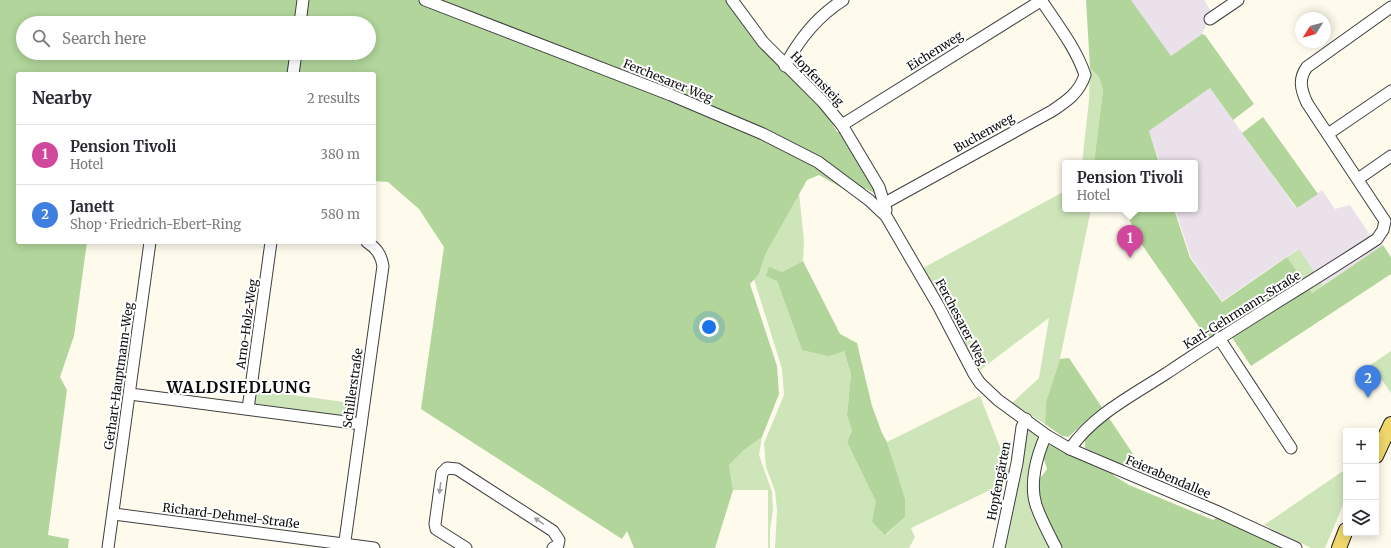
<!DOCTYPE html>
<html lang="en">
<head>
<meta charset="utf-8">
<style>
  body { margin:0; font-family:Merriweather,serif; background:#f2f2f3; color:#2b2b33 }
  .controls { position:absolute; right:12px; bottom:12px; display:grid; overflow:hidden; border-radius:4px; box-shadow:0 2px 10px #0003 }
  .controls button { width:36px; height:36px; display:grid; place-items:center; padding:0; border:0; border-bottom:1px solid #e1e1e2; background:#fff; color:#2b2b33; font:20px sans-serif }
  .compass { position:absolute; left:1295px; top:12px; width:36px; height:36px; border-radius:50%; background:#fff; box-shadow:0 2px 10px #0003; rotate:233deg }
  .you { position:absolute; left:709px; top:327px; width:14px; height:14px; margin:-10px; border:3px solid #fff; border-radius:50%; background:#1a73e8; box-shadow:0 0 0 6px #1a73e833 }
  .badge { display:grid; place-items:center; width:26px; height:26px; border-radius:50%; background:#0b8043; color:#fff; font-size:13px; font-weight:700 }
  .pin { position:absolute; translate:-50% -33px; filter:drop-shadow(0 1px 2px #0008) }
  .pin::after { content:''; position:absolute; top:21px; width:14px; height:12px; background:inherit; clip-path:polygon(0 0,100% 0,50% 100%) }
  .popup { position:absolute; left:1062px; top:160px; width:136px; height:52px; box-sizing:border-box; display:grid; place-content:center; border-radius:4px; background:#fff; filter:drop-shadow(0 1px 3px #0005); font-size:13px; white-space:nowrap; color:#7c7c81 }
  .popup b { font-size:15px; color:#2b2b33 }
  .popup::after { content:''; position:absolute; left:50%; top:100%; margin-left:-8px; border:8px solid transparent; border-top-color:#fff }
  .list { margin:0; padding:0; list-style:none }
  h2 { display:flex; justify-content:space-between; align-items:center; height:52px; margin:0; padding:0 16px; font-size:17px }
  h2 small { font-size:13px; font-weight:400; color:#7c7c81 }
  .list li { display:grid; grid-template-columns:26px 1fr auto; gap:12px; align-items:center; box-sizing:border-box; height:60px; padding:0 16px; border-top:1px solid #e1e1e2 }
  .list b { display:block; font-size:15px; white-space:nowrap }
  .list p { margin:0; font-size:13px; white-space:nowrap; color:#7c7c81 }
  .list em { font-size:13px; font-style:normal; color:#7c7c81 }
  .icon { flex:none; width:22px; height:22px; fill:none; stroke:currentColor; stroke-width:2; stroke-linecap:round; stroke-linejoin:round }
  .map { position:relative; flex:none; width:1391px; height:548px; overflow:hidden }
  .search { position:absolute; background:#fff; box-shadow:0 2px 10px #0003; left:16px; top:16px; width:360px; height:44px; display:flex; align-items:center; gap:10px; box-sizing:border-box; padding:0 14px; border-radius:22px; color:#7c7c81; font-size:15px }
  .panel { position:absolute; background:#fff; box-shadow:0 2px 10px #0003; left:16px; top:72px; width:360px; height:172px; border-radius:4px }
  .map>svg:first-child { display:block }
</style>
</head>
<body>
<div class="map">
<svg width="1391" height="548" viewBox="0 0 1391 548">
  <rect width="100%" height="100%" fill="#fefbed"/>
  <!-- industrial -->
  <g fill="#eae1eb">
    <polygon points="1131,0 1204,0 1212,13 1202,34 1171,56"/>
    <polygon points="1210,88 1296,208 1322,190 1335,209 1350,205 1372,238 1383,245 1323,285 1298,249 1222,301 1191,258 1175,209 1195,209 1195,163 1160,163 1149,131"/>
  </g>
  <!-- green -->
  <g fill="#cee5b9">
    <polygon points="1090,68 1099,77 1103,90 1094,163 1082,163 1089,100"/>
    <polygon points="1065,191 1065,209 1091,209 1060,359 1046,402 1045,424 1012,403 1039,378 1049,318 980,370 923,268"/>
    <polygon points="799,192 804,241 803,261 782,272 777,281 802,350 844,351 851,374 847,415 852,431 847,442 877,501 872,522 886,535 905,517 905,498 887,442 980,396 1009,470 1009,481 911,528 915,537 909,548 775,548 777,510 775,491 766,467 764,443 784,395 782,369 754,279 759,274 766,253"/>
    <polygon points="1299,249 1323,285 1312,293 1287,257"/>
    <polygon points="1391,351 1391,393 1375,370 1370,374 1366,368"/>
    <polygon points="256,390 359,404 356,420 254,406"/>
    <path d="M1024,426L1036,431C1043,452 1027,466 1028,486C1029,508 1041,528 1050,548H1002Z"/>
    <polygon points="762,437 759,455 772,492 773,510 770,530 770,548 768,548 768,490 733,490 729,465 744,450"/>
    <polygon points="1346,469 1346,498 1325,548 1311,548 1264,525"/>
  </g>
  <!-- forest -->
  <g fill="#b1d59a" fill-rule="evenodd">
    <path d="M0,0H727L822,105L837,132H841L881,197L865,188L867,202L819,175L807,180L766,253L759,274L750,284L777,366L779,394L762,437L744,450L729,465L733,490L715,548H634L627,531L622,539L421,409L444,247L419,209L388,182L374,181V74H18V242H87L74,336L60,377L67,390L48,535L69,539L68,548H0ZM23,23H369V53H23Z"/>
    <polygon points="1086,0 1131,0 1171,56 1202,34 1205,35 1254,104 1233,120 1210,88 1149,131 1159,163 1094,163 1103,90 1099,77 1090,68"/>
    <polygon points="1263,117 1318,194 1297,208 1242,133"/>
    <polygon points="1124,209 1174,209 1190,258 1222,302 1287,257 1312,293 1383,245 1391,257 1391,274 1251,366 1227,330 1209,341 1140,242"/>
    <polygon points="803,261 840,334 857,343 872,406 882,433 887,442 905,498 905,517 885,535 872,522 876,501 847,442 852,431 847,415 851,374 844,351 829,356 802,350 777,281 766,276 769,267 782,272"/>
    <polygon points="1069,358 1133,454 1129,468 1085,448 1085,440 1093,431 1085,422 1068,437 1062,436 1045,424 1046,402 1060,359"/>
    <polygon points="1051,445 1113,472 1113,475 1129,485 1213,520 1218,517 1285,548 1060,548 1038,500 1039,480 1047,469 1043,456 1046,446"/>
  </g>
  <g fill="none" stroke-linecap="round" stroke-linejoin="round">
    <defs>
      <g id="minor">
        <polyline points="425,0 671,95 763,134 818,162 869,200 886,216 939,307 974,374 980,383 998,400 1046,435 1070,449 1216,511 1296,548"/>
        <polyline points="732,0 763,42 823,102 842,125 879,187 886,210"/>
        <polyline points="1210,19 1238,0"/>
        <polyline points="300,23 303,0"/>
        <path d="M785,66C799,39 818,16 843,0"/>
        <polyline points="293,74 296,53"/>
        <polyline points="842,125 1042,0"/>
        <polyline points="1328,134 1391,91"/>
        <polyline points="1358,179 1391,156"/>
        <path d="M885,203L1052,111C1067,101 1079,93 1085,75C1076,48 1057,24 1041,0"/>
        <polyline points="1219,338 1291,448"/>
        <polyline points="130,394 361,424"/>
        <polyline points="248,409 271,242"/>
        <path d="M1046,435C1037,455 1029,483 1036,505C1041,520 1049,534 1056,548"/>
        <path d="M1070,449C1093,415 1133,395 1167,373C1236,326 1307,285 1377,239L1383,230L1385,221L1307,103C1301,90 1298,79 1307,67L1391,7"/>
        <polyline points="114,514 374,548"/>
        <polyline points="108,548 150,242"/>
        <path d="M344,548L383,266C381,254 376,248 367,242"/>
        <polyline points="466,548 436,529 435,524 442,473 447,468 457,469 553,531 559,540 558,545 553,548"/>
        <polyline points="999,548 1017,463 1022,427 1026,419"/>
      </g>
      <g id="major">
        <polyline points="1376,456 1391,424"/>
        <polyline points="1339,548 1346,530"/>
      </g>
    </defs>
    <!-- minor casing -->
    <use href="#minor" stroke="#3f3f3f" stroke-width="13"/>
    <!-- major casing -->
    <use href="#major" stroke="#1d1d1d" stroke-width="16"/>
    <!-- minor -->
    <use href="#minor" stroke="#fff" stroke-width="11"/>
    <!-- major -->
    <use href="#major" stroke="#efd76c" stroke-width="14"/>
  </g>
  <!-- one-way arrows -->
  <defs><path id="oneway-solid" d="M-6-.8H1V-3.2L6.5 0L1 3.2V.8H-6Z"/></defs>
  <g fill="#9e9e9e">
    <use href="#oneway-solid" transform="translate(440 488) rotate(98)"/>
    <use href="#oneway-solid" transform="translate(539 521) rotate(-146)"/>
  </g>
  <g text-anchor="middle" stroke-width="4" stroke-linejoin="round" paint-order="stroke">
    <!-- street labels -->
    <g font-size="12" fill="#0c0c0c" stroke="#fff">
      <text transform="translate(935 51) rotate(-32)" y="4">Eichenweg</text>
      <text transform="translate(817 79) rotate(46)" y="4">Hopfensteig</text>
      <text transform="translate(668 81) rotate(22)" y="4">Ferchesarer Weg</text>
      <text transform="translate(984 133) rotate(-29)" y="4">Buchenweg</text>
      <text transform="translate(1242 310) rotate(-32)" y="4">Karl-Gehrmann-Straße</text>
      <text transform="translate(961 322) rotate(62)" y="4">Ferchesarer Weg</text>
      <text transform="translate(247 324) rotate(-82)" y="4">Arno-Holz-Weg</text>
      <text transform="translate(119 376) rotate(-82)" y="4">Gerhart-Hauptmann-Weg</text>
      <text transform="translate(353 388) rotate(-82)" y="4">Schillerstraße</text>
      <text transform="translate(1168 477) rotate(23)" y="4">Feierabendallee</text>
      <text transform="translate(999 481) rotate(-79)" y="4">Hopfengärten</text>
      <text transform="translate(231 516) rotate(7)" y="4">Richard-Dehmel-Straße</text>
    </g>
    <!-- district labels -->
    <g font-size="16" font-weight="bold" letter-spacing="1" fill="#0c0c0c" stroke="#fff">
      <text x="239" y="393">WALDSIEDLUNG</text>
    </g>
  </g>
</svg>
<div class="controls">
<button>+</button>
<button>−</button>
<button><svg class="icon" aria-label="layers" viewBox="0 0 24 24"><path d="M12 4l9 5-9 5-9-5zM3 14l9 5 9-5"/></svg></button>
</div>
<svg class="compass" viewBox="-18 -18 36 36"><path d="M0-13l5 13h-10z" fill="#e53935"/><path d="M0 13l5-13h-10z" fill="#7c7c81"/></svg>
<div class="you"></div>
<div class="pin badge" style="left:1130px;top:258px;background:#d1479c">1</div>
<div class="popup"><b>Pension Tivoli</b>Hotel</div>
<div class="pin badge" style="left:1368px;top:398px;background:#3f7fe0">2</div>
<div class="search"><svg class="icon" aria-label="search" viewBox="0 0 24 24"><circle cx="10" cy="10" r="6"/><path d="M15 15l6 6"/></svg>Search here</div>
<section class="panel">
<h2>Nearby<small>2 results</small></h2>
<ul class="list">
<li><span class="badge" style="background:#d1479c">1</span><div><b>Pension Tivoli</b><p>Hotel</p></div><em>380 m</em></li>
<li><span class="badge" style="background:#3f7fe0">2</span><div><b>Janett</b><p>Shop · Friedrich-Ebert-Ring</p></div><em>580 m</em></li>
</ul>
</section>
</div>
</body>
</html>
